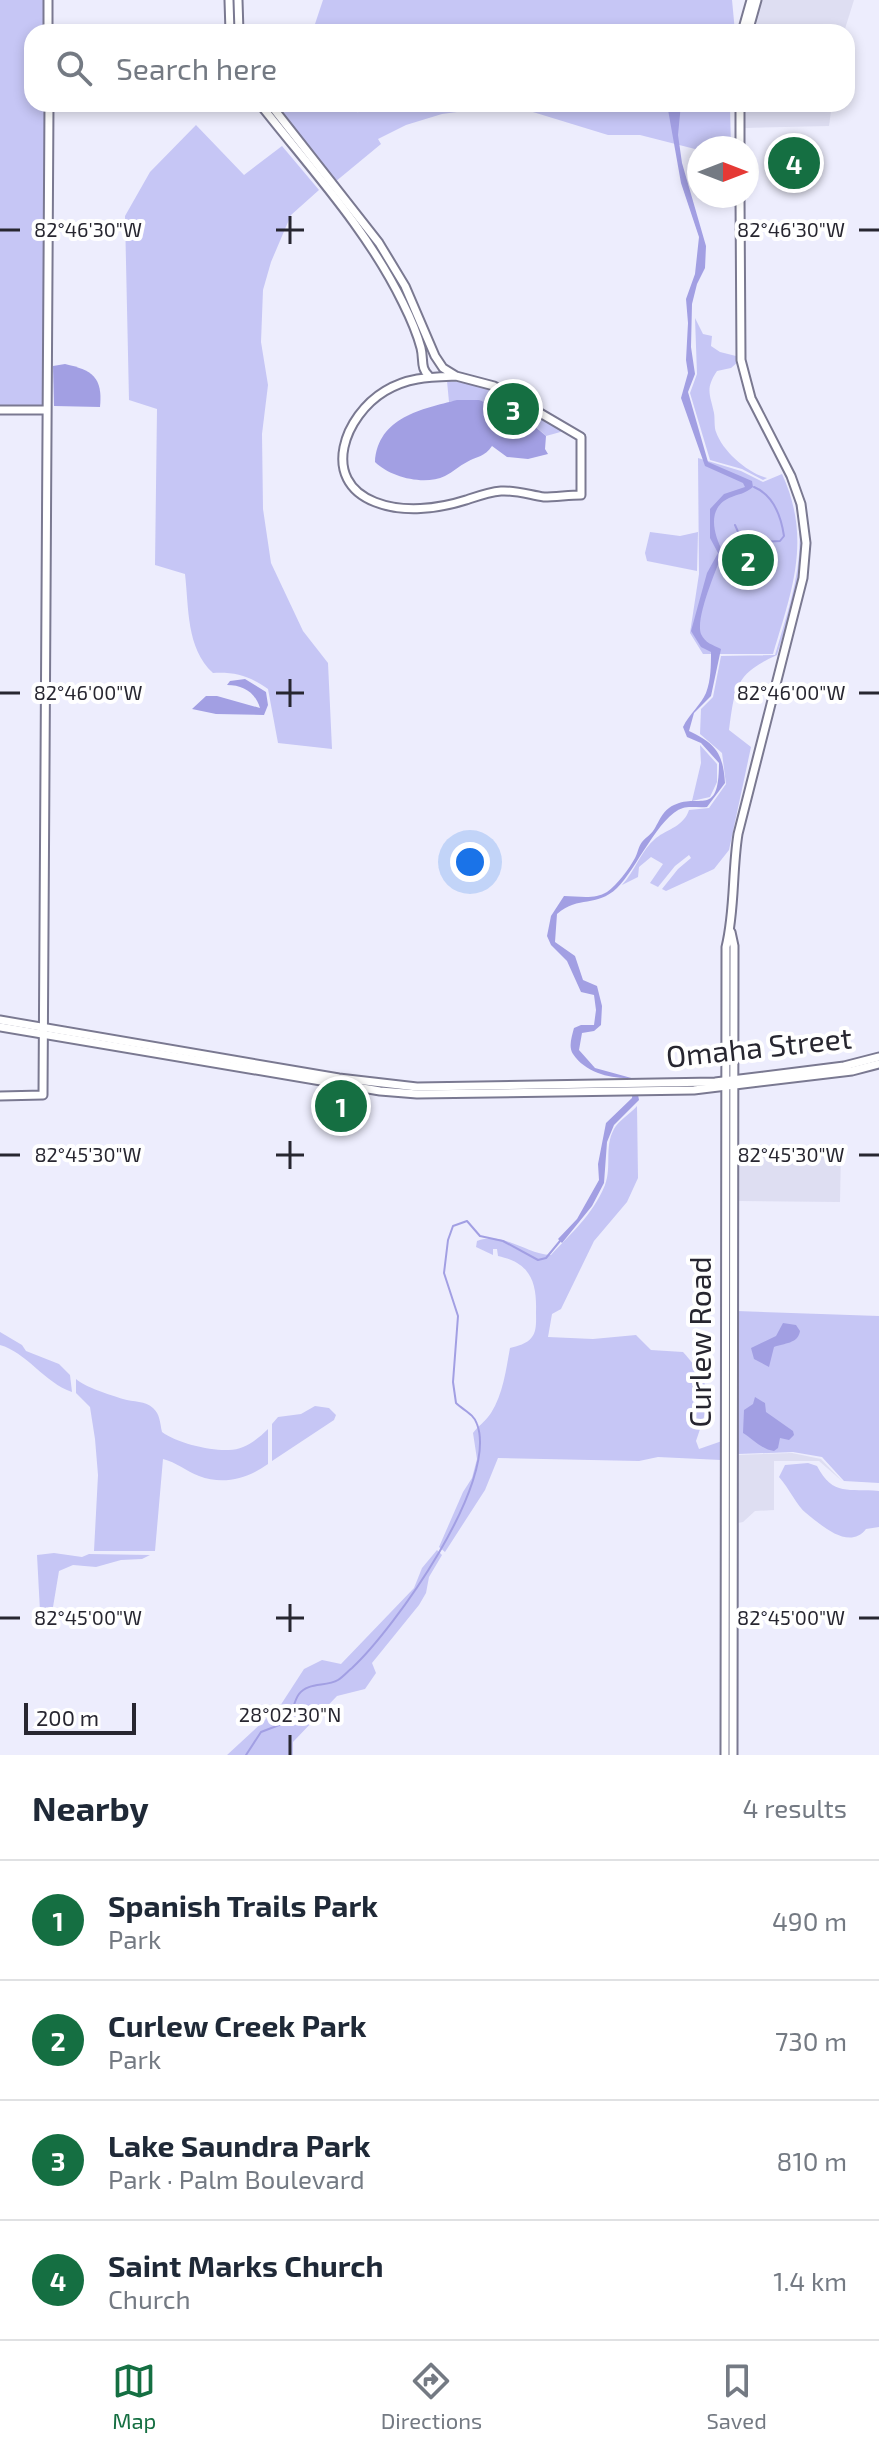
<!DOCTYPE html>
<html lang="en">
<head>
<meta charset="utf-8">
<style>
  body { margin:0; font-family:"Exo 2",sans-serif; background:#f2f2f3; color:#1f2937 }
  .compass { position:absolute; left:687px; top:136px; width:72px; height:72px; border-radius:50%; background:#fff; box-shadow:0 4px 12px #0003; rotate:90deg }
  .scale { position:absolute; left:24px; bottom:20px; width:112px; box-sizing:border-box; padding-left:8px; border:4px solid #272630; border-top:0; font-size:22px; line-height:28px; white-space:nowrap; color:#272630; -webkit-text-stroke:6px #fff; paint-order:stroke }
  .you { position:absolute; left:470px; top:862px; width:28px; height:28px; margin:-20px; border:6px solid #fff; border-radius:50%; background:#1a73e8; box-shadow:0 0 0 12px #1a73e833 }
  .badge { display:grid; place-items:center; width:52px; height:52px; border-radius:50%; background:#156f42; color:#fff; font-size:26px; font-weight:700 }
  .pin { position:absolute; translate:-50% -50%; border:4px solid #fff; box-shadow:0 2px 8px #0006 }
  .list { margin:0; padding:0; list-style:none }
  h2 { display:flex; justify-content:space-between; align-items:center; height:104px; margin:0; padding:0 32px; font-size:34px }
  h2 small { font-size:26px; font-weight:400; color:#747a83 }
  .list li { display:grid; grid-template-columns:52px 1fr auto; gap:24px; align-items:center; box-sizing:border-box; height:120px; padding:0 32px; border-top:2px solid #e0e1e3 }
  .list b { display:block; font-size:30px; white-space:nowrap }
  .list p { margin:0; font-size:26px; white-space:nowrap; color:#747a83 }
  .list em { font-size:26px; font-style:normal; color:#747a83 }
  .icon { flex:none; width:44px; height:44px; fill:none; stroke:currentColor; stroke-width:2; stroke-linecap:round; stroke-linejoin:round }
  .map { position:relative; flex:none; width:879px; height:1755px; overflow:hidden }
  .search { position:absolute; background:#fff; box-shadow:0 4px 12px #0003; left:24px; right:24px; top:24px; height:88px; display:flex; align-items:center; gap:20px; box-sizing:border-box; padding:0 28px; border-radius:24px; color:#747a83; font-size:30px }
  .sheet { height:584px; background:#fff }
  nav { display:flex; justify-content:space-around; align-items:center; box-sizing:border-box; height:112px; border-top:2px solid #e0e1e3; background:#fff; font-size:22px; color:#747a83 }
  nav a { display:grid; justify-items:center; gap:4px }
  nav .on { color:#156f42 }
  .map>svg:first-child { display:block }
</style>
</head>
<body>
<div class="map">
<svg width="879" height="1755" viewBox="0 0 879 1755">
  <rect width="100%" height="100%" fill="#ededfd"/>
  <!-- built -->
  <g fill="#dedef2">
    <polygon points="759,0 854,0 844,32 753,32"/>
    <polygon points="745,104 832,104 829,126 745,128"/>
    <polygon points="737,1150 841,1150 840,1202 737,1201"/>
    <polygon points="792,1453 821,1459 842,1481 819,1461 774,1461 774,1510 755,1511 743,1522 738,1523 737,1455"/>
  </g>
  <!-- green -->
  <g fill="#c6c6f5">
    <polygon points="0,0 48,0 48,32 32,32 32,104 47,104 45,410 0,410"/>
    <polygon points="323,0 732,0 735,32 322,32 315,24"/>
    <polygon points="273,104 355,104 358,113 359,104 707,104 730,106 731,148 695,149 640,135 608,135 510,105 442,114 406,125 378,139 381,144 335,182"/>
    <path d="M196,125L244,175L282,146L319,190L291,215L271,262L263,290L261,342L268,385L262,434L263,509L271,563L303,631L328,663L332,749L278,743L268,689C249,676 236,672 213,673C186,648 189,608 185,574L155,565L157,409L129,400L125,216L150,172Z"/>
    <path d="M695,318L703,334L712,336L711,346L720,352L736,356L738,362L731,368L717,371C705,389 710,394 714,413C715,419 714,427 716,432C723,452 748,473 767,478L763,480L742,469L710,460L690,393L697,374Z"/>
    <path d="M447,381C492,382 525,411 564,431L546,436C536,426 516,413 503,412C491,398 466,399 449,402Z"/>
    <path d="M698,458L741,471L763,482L782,474C812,539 792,590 773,654H703L690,633L699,574Z"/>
    <path d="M787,481H791C813,549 798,590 777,655C735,674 735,687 729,730L751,747L729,850L714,869L666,891L662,889L678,869L691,858L689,855L675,866L658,887L650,883L663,864L651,857L639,867L638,877L622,885C635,871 641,850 656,838C668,829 684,826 689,810L709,808L726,784L722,753L700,734L701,709L713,697L721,656L775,655C792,597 814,539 787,481Z"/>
    <polygon points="650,532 680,536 698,532 697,571 647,561 645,553"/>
    <polygon points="700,745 717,764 717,782 710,797 692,801 701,763"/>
    <path d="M637,1106L638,1178L627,1202L594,1241L561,1309L552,1314L548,1337L593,1339L636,1335L651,1350L683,1352C715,1388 711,1398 696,1441L699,1449L722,1441L721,1460L658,1457L639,1461L498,1458L485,1490L445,1552L439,1547L463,1492L472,1478L477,1459L473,1433C478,1426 486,1421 491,1413C503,1394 506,1370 510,1348C517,1346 527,1344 532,1337C537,1331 536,1319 536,1312C537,1281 530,1263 498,1256L497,1249H493V1255L476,1247L477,1241C504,1231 525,1254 551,1255C572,1232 592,1216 605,1185C612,1167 604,1147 614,1129C619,1120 630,1114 637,1106Z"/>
    <polygon points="737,1311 879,1316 879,1483 844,1481 822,1457 793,1452 738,1454"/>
    <path d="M0,1332L22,1345L26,1351L59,1364L70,1375L72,1392C45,1383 26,1352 0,1345Z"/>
    <path d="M76,1379C85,1387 110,1395 123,1399C133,1402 146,1401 153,1408C160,1414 160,1423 162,1432C177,1443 210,1451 229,1450C244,1450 258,1439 268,1429V1464C247,1479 223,1485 199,1476C186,1471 176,1462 163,1459L155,1551H94L98,1475L95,1439L90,1407L76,1393Z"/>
    <polygon points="315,1406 329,1408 336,1415 334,1420 272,1461 272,1424 278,1417 301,1414"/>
    <path d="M808,1463L817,1466C833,1497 849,1488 879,1491V1527L866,1529C849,1551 821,1525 806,1513C797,1506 789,1488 779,1477L785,1465Z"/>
    <polygon points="437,1550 442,1555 429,1577 426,1593 419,1605 372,1663 376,1673 365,1689 337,1696 293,1742 293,1755 227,1755 280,1706 304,1669 322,1660 341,1664 414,1588 422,1568"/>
    <polygon points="54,1553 82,1557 89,1554 150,1555 142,1559 121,1560 96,1567 73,1565 59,1571 52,1613 40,1611 37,1555"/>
  </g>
  <!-- water -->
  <g fill="#a29fe3">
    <path d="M667,104H681L678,135L682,163L706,246L705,268L697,284L692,304L691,347L695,374L688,392L708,462L752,481L753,487C745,494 738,494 729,498C706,509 714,535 723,552C717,568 695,618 701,634C705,643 713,645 721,649L711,696L694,713L689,731C716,744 723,753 725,783L707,807C700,808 689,806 683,808C659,815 636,870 617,888C596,908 579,895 557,914L555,942L575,956L583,980L597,986L602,1006L601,1025L594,1031L582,1033L579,1050L595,1068L635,1079L639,1100L614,1125L607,1142L604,1183L592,1206L562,1243L558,1239L577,1219L599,1180L598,1164L606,1123L632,1098L633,1089L627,1078C608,1078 585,1072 573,1054C568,1047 572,1036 574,1028L581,1025H594L596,1010L594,995L581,992L567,961L551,945L547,936L551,916L564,896C578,896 594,900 607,892C617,885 629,869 635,858C638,853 638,847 642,842C646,837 652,834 655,828C659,821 662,813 669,808C697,789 719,822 719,763L701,743L687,737L683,727C689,714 701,705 706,693C711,680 711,665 711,652L701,647L691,631L707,573L718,553L710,538V509L724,494L745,487L743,483L705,466L681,398L688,373L686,360L688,323L686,299L695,274L699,237L681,183Z"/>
    <path d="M65,364C92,370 103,377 100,407L54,406L53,366Z"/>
    <path d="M457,400H479L498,407L503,412H509L532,424L546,436L545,449L548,454L528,459L507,457L492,446C485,457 477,456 467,462C459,466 453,472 445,476C424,486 390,477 375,462C378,417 422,409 457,400Z"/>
    <path d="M245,679L266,692L268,705L264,715L216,714L192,709L206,696H217L260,708C255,692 243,685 227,685L230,681Z"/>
    <path d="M783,1323L796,1325L800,1331C798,1344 784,1343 774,1347L769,1367L754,1359L751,1348L776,1336Z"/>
    <path d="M755,1397L765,1403L766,1412L793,1431L794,1435L789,1440L780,1438L778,1448L774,1451C762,1450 752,1438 743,1433L744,1410L753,1404Z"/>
  </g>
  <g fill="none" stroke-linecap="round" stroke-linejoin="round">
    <!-- stream -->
    <g stroke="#a29fe3" stroke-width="2">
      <path d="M735,525L739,534L760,542L780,541L784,536C781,516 773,495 754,487"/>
      <path d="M246,1755L261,1732L287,1722C293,1714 293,1702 299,1694C308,1682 326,1687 338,1680C343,1677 348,1671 352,1668C395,1628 499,1482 477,1424C474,1414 463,1410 456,1403L453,1382L458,1316L444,1273L448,1240L453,1226L467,1221L480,1236L503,1241L538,1260L546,1258L560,1241"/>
    </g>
    <defs>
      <g id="secondary">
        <polyline points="48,0 48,32"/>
        <polyline points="229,0 230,32"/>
        <polyline points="238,0 239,32"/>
        <polyline points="742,32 751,0"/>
        <polyline points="748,32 757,0"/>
        <path d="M260,104C310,168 367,229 403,303C410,317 417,333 421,348C424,360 420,368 429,376"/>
        <path d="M270,104L379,243L405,286L435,356L443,368L456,376L494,386L581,437V495C569,495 556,497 544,497C530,495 516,490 501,491C489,492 478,496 466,500C438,509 403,513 375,502C319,480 345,415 385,391C408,377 430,377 456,376"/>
        <polyline points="740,148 740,104"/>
        <polyline points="0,410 45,410"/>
        <polyline points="731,932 734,946 733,1755"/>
        <polyline points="0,1020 339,1078 417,1087 715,1082 844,1066 879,1057"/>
        <polyline points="0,1027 380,1091 417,1094 694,1090 852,1071 879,1064"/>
        <polyline points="0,1096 43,1095 49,104"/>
        <path d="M725,1755L726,947C735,911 732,872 738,834L803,578L806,543L801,504L791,476L751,398L741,360L740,196"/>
      </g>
    </defs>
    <!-- secondary casing -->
    <use href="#secondary" stroke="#7a7991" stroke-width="11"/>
    <!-- secondary -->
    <use href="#secondary" stroke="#fff" stroke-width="7"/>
  </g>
  <!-- ticks -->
  <path fill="none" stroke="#272630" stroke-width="3" d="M290,216V244M0,230H20M276,230H304M859,230H879M290,679V707M0,693H20M276,693H304M859,693H879M290,1141V1169M0,1155H20M276,1155H304M859,1155H879M290,1604V1632M0,1618H20M276,1618H304M859,1618H879M290,1735V1755"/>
  <g text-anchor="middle" stroke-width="8" stroke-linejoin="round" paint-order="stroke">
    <!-- street labels -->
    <g font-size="30" fill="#272630" stroke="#fff">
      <text transform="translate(759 1048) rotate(-6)" y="10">Omaha Street</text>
      <text transform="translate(701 1342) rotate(-90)" y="10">Curlew Road</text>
    </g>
  </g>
  <g font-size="20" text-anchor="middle" fill="#272630" stroke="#fff" stroke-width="8" stroke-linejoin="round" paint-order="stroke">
    <text x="791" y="237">82°46'30"W</text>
    <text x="88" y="237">82°46'30"W</text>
    <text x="88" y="700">82°46'00"W</text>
    <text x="791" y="700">82°46'00"W</text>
    <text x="791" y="1162">82°45'30"W</text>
    <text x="88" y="1162">82°45'30"W</text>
    <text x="88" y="1625">82°45'00"W</text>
    <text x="791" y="1625">82°45'00"W</text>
    <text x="290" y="1722">28°02'30"N</text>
  </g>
</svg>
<svg class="compass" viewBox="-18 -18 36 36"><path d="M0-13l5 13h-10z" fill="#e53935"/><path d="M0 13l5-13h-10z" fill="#747a83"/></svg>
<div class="scale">200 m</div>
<div class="you"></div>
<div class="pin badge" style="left:341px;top:1106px">1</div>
<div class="pin badge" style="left:748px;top:560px">2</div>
<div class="pin badge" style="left:513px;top:409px">3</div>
<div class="pin badge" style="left:794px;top:163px">4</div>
<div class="search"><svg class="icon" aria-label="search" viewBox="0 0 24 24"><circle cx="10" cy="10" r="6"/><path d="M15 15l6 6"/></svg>Search here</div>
</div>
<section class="sheet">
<h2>Nearby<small>4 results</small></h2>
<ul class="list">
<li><span class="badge">1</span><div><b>Spanish Trails Park</b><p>Park</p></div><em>490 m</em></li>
<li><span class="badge">2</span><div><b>Curlew Creek Park</b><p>Park</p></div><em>730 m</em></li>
<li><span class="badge">3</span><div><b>Lake Saundra Park</b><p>Park · Palm Boulevard</p></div><em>810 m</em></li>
<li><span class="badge">4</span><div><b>Saint Marks Church</b><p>Church</p></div><em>1.4 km</em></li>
</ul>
</section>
<nav>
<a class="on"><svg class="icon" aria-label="map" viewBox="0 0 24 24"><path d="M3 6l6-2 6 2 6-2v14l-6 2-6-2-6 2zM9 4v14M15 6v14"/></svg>Map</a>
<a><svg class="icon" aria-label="directions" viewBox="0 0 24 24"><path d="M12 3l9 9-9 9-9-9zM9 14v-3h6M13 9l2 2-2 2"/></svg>Directions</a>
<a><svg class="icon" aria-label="saved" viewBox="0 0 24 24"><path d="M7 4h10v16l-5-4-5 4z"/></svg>Saved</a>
</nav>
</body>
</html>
